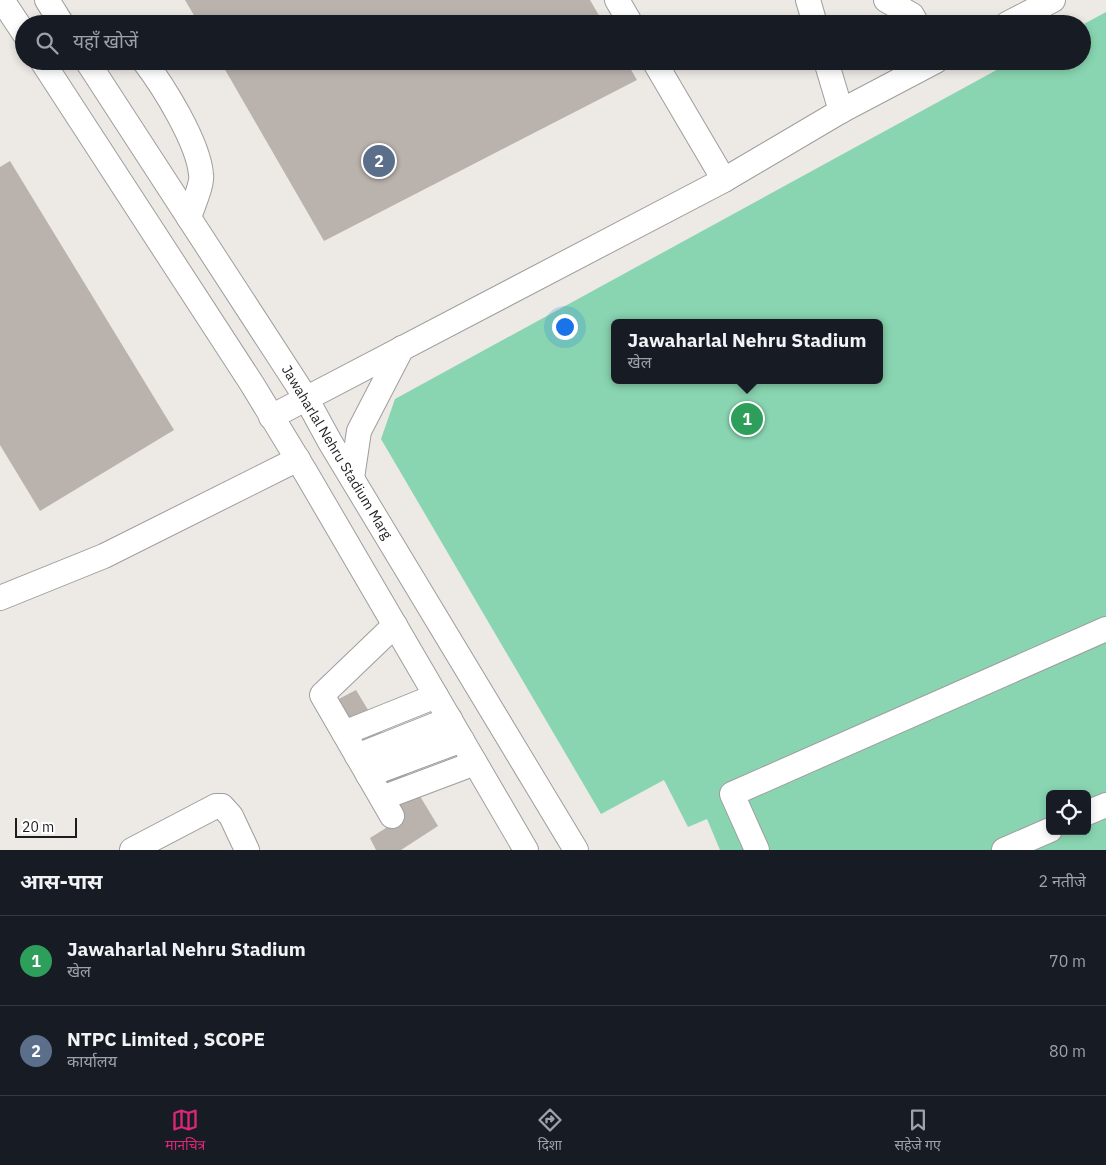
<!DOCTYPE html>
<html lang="hi">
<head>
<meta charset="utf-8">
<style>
  body { margin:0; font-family:"IBM Plex Sans","Noto Sans Devanagari",sans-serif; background:#242831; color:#f1f3f6 }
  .controls { position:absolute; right:15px; bottom:15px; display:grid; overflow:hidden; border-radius:8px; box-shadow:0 2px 8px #0003 }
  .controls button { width:45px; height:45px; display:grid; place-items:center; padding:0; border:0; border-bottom:1px solid #363941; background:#171b24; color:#f1f3f6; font:25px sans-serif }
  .scale { position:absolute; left:15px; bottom:12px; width:62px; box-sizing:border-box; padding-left:5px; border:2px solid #1d1d1d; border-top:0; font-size:14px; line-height:18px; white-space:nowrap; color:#1d1d1d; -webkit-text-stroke:4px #fff; paint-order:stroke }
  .you { position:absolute; left:564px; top:326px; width:18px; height:18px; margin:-12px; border:4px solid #fff; border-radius:50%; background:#1a73e8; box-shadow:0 0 0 8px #1a73e833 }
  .badge { display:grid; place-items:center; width:32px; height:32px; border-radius:50%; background:#db2777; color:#fff; font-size:16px; font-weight:700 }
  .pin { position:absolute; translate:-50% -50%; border:2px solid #fff; box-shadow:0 1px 5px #0006 }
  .popup { position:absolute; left:611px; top:319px; width:272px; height:65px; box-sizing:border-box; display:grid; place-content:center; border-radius:8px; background:#171b24; filter:drop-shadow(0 1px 4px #0005); font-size:16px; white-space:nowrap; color:#9ea1a6 }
  .popup b { font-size:19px; color:#f1f3f6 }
  .popup::after { content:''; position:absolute; left:50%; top:100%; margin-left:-10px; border:10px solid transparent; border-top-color:#171b24 }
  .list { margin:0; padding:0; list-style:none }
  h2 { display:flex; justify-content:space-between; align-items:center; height:65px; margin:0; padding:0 20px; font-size:21px }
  h2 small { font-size:16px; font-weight:400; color:#9ea1a6 }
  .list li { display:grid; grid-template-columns:32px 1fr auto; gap:15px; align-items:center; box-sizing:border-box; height:90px; padding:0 20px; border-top:1px solid #363941 }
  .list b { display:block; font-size:19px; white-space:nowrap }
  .list p { margin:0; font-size:16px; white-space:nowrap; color:#9ea1a6 }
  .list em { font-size:16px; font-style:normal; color:#9ea1a6 }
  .icon { flex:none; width:28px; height:28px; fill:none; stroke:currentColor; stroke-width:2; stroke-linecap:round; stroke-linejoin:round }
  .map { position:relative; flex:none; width:1106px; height:850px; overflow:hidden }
  .search { position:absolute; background:#171b24; box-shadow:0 2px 8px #0003; left:15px; right:15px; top:15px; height:55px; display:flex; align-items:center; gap:12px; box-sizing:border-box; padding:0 18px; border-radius:28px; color:#9ea1a6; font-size:19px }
  .sheet { height:245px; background:#171b24 }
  nav { display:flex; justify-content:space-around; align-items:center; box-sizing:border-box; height:70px; border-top:1px solid #363941; background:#171b24; font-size:14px; color:#9ea1a6 }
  nav a { display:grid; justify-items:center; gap:2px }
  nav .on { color:#db2777 }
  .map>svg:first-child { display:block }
</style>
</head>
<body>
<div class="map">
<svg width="1106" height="850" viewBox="0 0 1106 850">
  <rect width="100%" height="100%" fill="#ede9e4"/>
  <!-- pitch -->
  <path fill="#89d5b1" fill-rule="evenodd" d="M1106,12V850H720L707,819L688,827L664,780L601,814L381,439L395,399L1013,61H1082V25ZM614,323H880V380H614ZM1050,794H1087V831H1050Z"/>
  <!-- building -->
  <g fill="#bab2ad">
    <polygon points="185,0 590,0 604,24 199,24"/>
    <polygon points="220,61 626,61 637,80 324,241"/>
    <polygon points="10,161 174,430 40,511 0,445 0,167"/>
    <polygon points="356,690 438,826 401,850 376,850 370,838 402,818 333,702"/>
  </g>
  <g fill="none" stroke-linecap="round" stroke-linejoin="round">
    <defs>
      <g id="minor">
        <polyline points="2,0 24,33"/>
        <polyline points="47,0 62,24"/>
        <polyline points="617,0 631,24"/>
        <polyline points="808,0 815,24"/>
        <polyline points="886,0 912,15 917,24"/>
        <polyline points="1007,24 1053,0"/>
        <polyline points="42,61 252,384 306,473 526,850"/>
        <polyline points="87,61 306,398 330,442 576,850"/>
        <path d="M144,61C164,87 198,142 201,174C203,184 192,207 189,218"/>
        <polyline points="654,61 724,180"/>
        <polyline points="826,61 841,111"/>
        <polyline points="271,417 724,180 841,111 936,61"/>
        <polyline points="352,478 359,431 402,348"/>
        <polyline points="0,598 104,556 298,459"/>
        <polyline points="344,733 436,696"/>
        <polyline points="357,756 450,719"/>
        <polyline points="368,775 462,740"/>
        <polyline points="382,798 475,763"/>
        <polyline points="1087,813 1106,805"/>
        <polyline points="392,816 322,695 395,625"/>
        <polyline points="132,850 216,806 222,806 231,816 247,850"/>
        <polyline points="757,850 732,794 1106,629"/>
        <polyline points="1004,850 1050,830"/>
      </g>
    </defs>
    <!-- minor casing -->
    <use href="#minor" stroke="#9e9e9e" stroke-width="26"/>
    <!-- minor -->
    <use href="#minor" stroke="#fff" stroke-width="24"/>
  </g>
  <g text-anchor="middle" stroke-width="4" stroke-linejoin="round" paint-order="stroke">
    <!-- street labels -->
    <g font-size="14" fill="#1d1d1d" stroke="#fff">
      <text transform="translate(337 452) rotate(59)" y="5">Jawaharlal Nehru Stadium Marg</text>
    </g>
  </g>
</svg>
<div class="controls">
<button><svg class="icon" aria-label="locate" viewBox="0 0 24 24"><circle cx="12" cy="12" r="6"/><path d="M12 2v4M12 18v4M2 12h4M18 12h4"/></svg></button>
</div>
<div class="scale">20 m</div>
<div class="you"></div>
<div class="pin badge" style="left:747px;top:419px;background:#2e9e5b">1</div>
<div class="popup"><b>Jawaharlal Nehru Stadium</b>खेल</div>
<div class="pin badge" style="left:379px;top:161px;background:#5c6f8a">2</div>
<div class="search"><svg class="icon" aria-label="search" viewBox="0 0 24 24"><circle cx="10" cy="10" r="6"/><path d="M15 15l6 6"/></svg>यहाँ खोजें</div>
</div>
<section class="sheet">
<h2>आस-पास<small>2 नतीजे</small></h2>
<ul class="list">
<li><span class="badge" style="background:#2e9e5b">1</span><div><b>Jawaharlal Nehru Stadium</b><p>खेल</p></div><em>70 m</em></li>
<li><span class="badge" style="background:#5c6f8a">2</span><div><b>NTPC Limited , SCOPE</b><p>कार्यालय</p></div><em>80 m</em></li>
</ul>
</section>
<nav>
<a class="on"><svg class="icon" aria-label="map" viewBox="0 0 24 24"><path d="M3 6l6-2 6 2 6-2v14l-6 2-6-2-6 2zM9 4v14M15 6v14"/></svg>मानचित्र</a>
<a><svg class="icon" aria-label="directions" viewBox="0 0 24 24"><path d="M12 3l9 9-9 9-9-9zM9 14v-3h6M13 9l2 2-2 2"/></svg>दिशा</a>
<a><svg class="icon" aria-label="saved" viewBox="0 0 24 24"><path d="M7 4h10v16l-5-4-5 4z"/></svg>सहेजे गए</a>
</nav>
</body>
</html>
